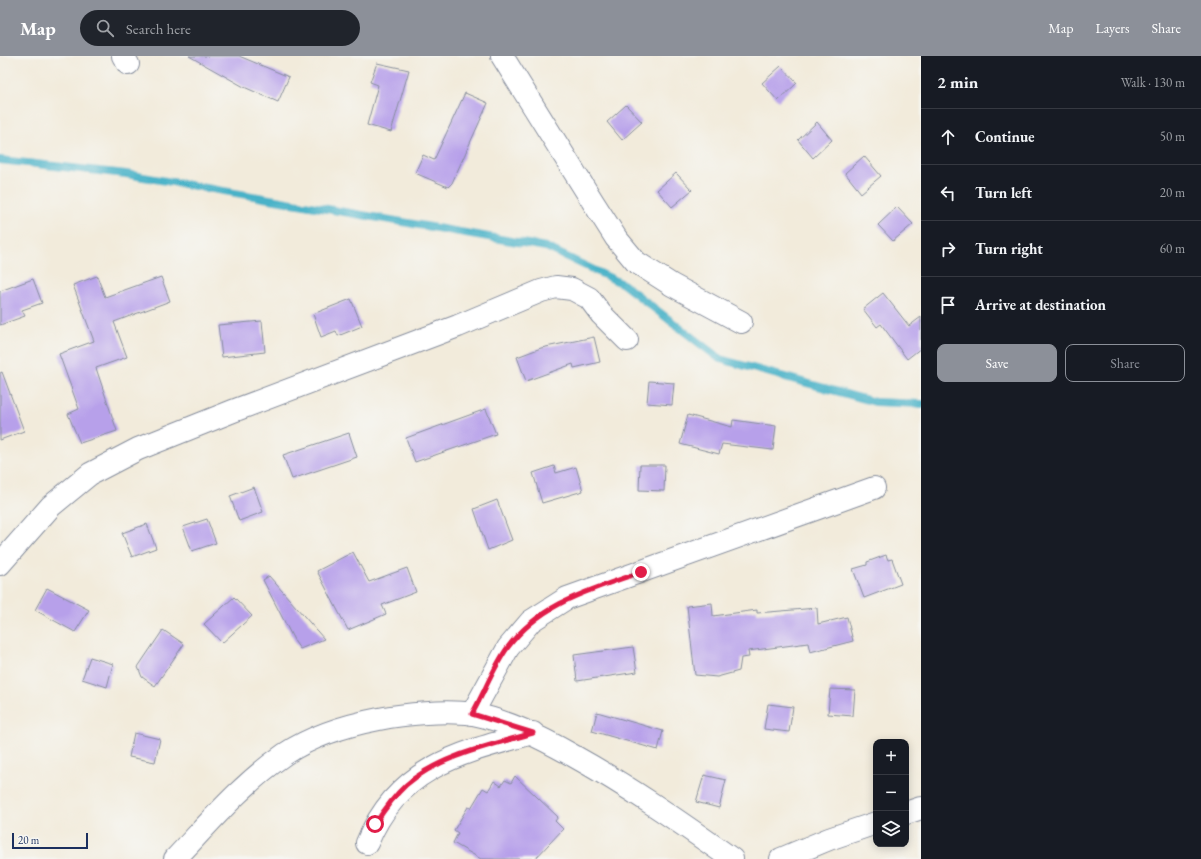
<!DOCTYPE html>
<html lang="en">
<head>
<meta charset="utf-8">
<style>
  body { margin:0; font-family:"EB Garamond",serif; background:#20242c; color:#f1f3f6 }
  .controls { position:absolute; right:12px; bottom:12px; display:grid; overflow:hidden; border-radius:8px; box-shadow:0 2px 10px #0003 }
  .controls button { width:36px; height:36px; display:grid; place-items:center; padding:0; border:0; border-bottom:1px solid #363941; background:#171b24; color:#f1f3f6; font:20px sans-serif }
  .scale { position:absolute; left:12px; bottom:10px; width:76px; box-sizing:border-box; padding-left:4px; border:2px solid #1b2f5e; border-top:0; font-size:11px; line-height:14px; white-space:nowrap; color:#1b2f5e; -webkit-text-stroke:3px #f6f6f2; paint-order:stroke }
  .stop { position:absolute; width:12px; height:12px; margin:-9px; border:3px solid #e11d48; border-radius:50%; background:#fff }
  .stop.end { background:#e11d48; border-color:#fff; box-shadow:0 1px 4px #0008 }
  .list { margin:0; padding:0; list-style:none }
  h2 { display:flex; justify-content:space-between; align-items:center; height:52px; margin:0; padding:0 16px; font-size:17px }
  h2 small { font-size:13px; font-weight:400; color:#9ea1a6 }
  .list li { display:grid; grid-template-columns:26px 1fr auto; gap:12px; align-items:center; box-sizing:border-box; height:56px; padding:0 16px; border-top:1px solid #363941 }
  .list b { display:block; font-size:15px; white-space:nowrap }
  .list em { font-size:13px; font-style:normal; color:#9ea1a6 }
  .actions { display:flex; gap:8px; padding:12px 16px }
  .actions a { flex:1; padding:9px 0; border:1px solid #8c9099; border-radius:8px; text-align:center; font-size:14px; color:#8c9099 }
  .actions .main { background:#8c9099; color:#fff }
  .icon { flex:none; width:22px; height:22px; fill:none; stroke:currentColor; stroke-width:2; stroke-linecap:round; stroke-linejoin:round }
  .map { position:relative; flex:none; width:921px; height:803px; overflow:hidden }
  header { display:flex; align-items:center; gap:24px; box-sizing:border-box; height:56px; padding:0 20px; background:#8c9099; color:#fff }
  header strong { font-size:19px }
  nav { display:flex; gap:22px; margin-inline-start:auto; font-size:14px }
  .search { width:280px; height:36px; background:#20242c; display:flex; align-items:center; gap:10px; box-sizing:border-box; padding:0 14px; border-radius:22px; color:#9ea1a6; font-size:15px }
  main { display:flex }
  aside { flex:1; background:#171b24 }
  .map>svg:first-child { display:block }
</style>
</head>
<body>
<header>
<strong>Map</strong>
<div class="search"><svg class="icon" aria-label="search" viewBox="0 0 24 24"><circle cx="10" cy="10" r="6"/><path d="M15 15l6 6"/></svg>Search here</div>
<nav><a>Map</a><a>Layers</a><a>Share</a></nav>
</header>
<main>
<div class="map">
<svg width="921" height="803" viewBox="0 0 921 803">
  <rect width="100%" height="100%" fill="#f6f6f2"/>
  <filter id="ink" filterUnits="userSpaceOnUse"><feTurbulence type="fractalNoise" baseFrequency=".025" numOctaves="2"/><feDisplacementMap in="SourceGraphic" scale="8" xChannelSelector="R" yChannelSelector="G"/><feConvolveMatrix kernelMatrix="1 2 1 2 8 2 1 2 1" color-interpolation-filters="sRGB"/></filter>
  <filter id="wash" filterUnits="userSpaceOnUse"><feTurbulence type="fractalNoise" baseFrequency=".012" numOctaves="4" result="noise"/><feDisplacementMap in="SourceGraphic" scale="16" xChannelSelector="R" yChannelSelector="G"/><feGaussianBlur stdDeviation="0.9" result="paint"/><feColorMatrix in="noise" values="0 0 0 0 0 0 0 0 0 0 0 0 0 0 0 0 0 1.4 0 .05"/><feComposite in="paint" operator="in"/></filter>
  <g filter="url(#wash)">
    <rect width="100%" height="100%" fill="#f2ebdb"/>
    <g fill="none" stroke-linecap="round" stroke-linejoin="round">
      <!-- stream -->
      <polyline stroke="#49b2c8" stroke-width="8" points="0,104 126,118 546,191 623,228 720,303 875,346 921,348"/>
    </g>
    <g id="blocks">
      <!-- building -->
      <g fill="#b7a0ea">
        <polygon points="189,0 239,0 289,21 278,46 244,31"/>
        <polygon points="377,7 409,14 391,76 367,69 378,29 370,26"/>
        <polygon points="781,10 797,27 778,45 762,27"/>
        <polygon points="465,37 488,47 452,127 448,131 415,117 423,99 434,104"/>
        <polygon points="626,49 642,66 622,84 607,66"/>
        <polygon points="817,66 832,84 813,102 798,84"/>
        <polygon points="864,100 881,120 861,137 845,117"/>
        <polygon points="676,117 692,134 672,151 657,134"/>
        <polygon points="897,151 913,168 893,185 878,169"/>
        <polygon points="97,220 105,241 161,221 170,245 114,266 127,301 96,312 117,375 80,387 68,358 79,353 59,298 94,285 73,229"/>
        <polygon points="33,223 42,247 22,254 25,260 0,269 0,235"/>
        <polygon points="883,237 909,270 921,261 921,292 907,303 881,268 877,271 863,253"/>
        <polygon points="351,243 362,270 338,280 336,275 321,281 313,258"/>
        <polygon points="262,265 265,296 222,301 218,269"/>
        <polygon points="594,281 600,306 574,312 573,308 526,325 517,301 541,292"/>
        <polygon points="2,316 24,375 0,384 0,317"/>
        <polygon points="649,325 674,327 672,349 647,347"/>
        <polygon points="486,353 496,378 415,406 406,382"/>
        <polygon points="688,359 732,371 733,364 776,370 773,394 722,388 719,398 680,388"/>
        <polygon points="349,377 357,401 292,423 283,399"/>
        <polygon points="640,409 665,409 664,435 639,434"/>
        <polygon points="554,410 556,417 576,411 583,435 542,447 533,417"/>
        <polygon points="254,431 263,456 239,465 230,440"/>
        <polygon points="497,444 512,484 488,494 474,453"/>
        <polygon points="207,463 216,487 192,495 183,471"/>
        <polygon points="147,468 156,492 132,501 122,477"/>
        <polygon points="353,496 369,526 407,512 416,536 382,549 386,558 348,574 317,515"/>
        <polygon points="886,499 888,504 892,503 901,528 864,542 853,513 867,509 867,506"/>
        <polygon points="269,520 324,583 300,593 295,586 263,524"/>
        <polygon points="47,532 89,554 75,576 35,554"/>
        <polygon points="234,541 252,560 222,587 204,568"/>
        <polygon points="712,547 713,560 757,554 757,557 817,552 818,568 847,561 853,585 810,596 808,587 748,595 749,601 741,602 739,615 717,621 695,619 687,550"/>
        <polygon points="163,574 184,588 155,630 142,621 138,611"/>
        <polygon points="633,591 637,616 577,625 574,599"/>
        <polygon points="90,601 113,608 107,631 82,623"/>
        <polygon points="830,633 855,634 853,660 828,658"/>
        <polygon points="768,648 793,651 789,676 764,673"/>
        <polygon points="597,656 663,675 658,694 592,675"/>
        <polygon points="134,677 160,683 155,706 129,701"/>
        <polygon points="704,719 726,724 719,752 696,746"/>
        <polygon points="515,720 558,761 555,765 563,773 535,803 481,803 453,787 458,777 454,774 468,751 471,752 483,732 488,735 494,725 501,730 505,724 511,727"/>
      </g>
    </g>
  </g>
  <g filter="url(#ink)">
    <use href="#blocks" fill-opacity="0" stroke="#868d9c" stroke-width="1"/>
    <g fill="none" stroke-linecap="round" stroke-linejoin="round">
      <defs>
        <g id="minor">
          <polyline points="123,0 128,8"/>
          <polyline points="502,0 593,146 616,182 636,206 672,229 741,266"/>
          <polyline points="0,508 51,450 90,418 138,393 233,355 458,270 541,235 556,231 572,233 589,242 601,258 627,284"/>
          <polyline points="472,658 508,592 531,565 567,542 874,432"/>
          <polyline points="906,757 921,752"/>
          <path d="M367,787C398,711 460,697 533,677"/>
          <path d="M175,803C210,766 243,727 285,698C312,680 348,669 379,663C404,658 447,654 473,658C508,665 540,681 572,699C628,730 680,766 732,803"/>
          <polyline points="781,803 829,783 876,767"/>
        </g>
      </defs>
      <!-- minor casing -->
      <use href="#minor" stroke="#868d9c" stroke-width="24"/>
      <!-- minor -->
      <use href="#minor" stroke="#fff" stroke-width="22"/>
    </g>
  </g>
  <g fill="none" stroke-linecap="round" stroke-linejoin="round" filter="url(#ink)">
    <!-- route -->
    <path stroke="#e11d48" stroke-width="5" d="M375,768C384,754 393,741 406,729C438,700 492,689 533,677L472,658C484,637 494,610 508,591C542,546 591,534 641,516"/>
  </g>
</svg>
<div class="controls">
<button>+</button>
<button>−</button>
<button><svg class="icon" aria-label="layers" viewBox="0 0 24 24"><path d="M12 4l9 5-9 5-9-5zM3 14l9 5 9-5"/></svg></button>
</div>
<div class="scale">20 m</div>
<div class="stop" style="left:375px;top:768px"></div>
<div class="stop end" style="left:641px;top:516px"></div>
</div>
<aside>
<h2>2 min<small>Walk · 130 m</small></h2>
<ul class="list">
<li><svg class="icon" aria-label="ahead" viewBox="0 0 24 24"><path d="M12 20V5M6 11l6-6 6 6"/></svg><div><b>Continue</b></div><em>50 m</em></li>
<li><svg class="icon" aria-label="left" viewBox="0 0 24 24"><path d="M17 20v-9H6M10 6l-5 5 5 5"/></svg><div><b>Turn left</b></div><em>20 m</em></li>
<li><svg class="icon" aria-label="right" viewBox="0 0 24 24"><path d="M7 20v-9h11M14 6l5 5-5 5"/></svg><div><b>Turn right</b></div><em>60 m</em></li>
<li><svg class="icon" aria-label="arrive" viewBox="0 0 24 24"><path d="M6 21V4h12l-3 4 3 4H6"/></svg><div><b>Arrive at destination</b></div></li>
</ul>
<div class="actions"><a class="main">Save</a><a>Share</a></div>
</aside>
</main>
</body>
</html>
